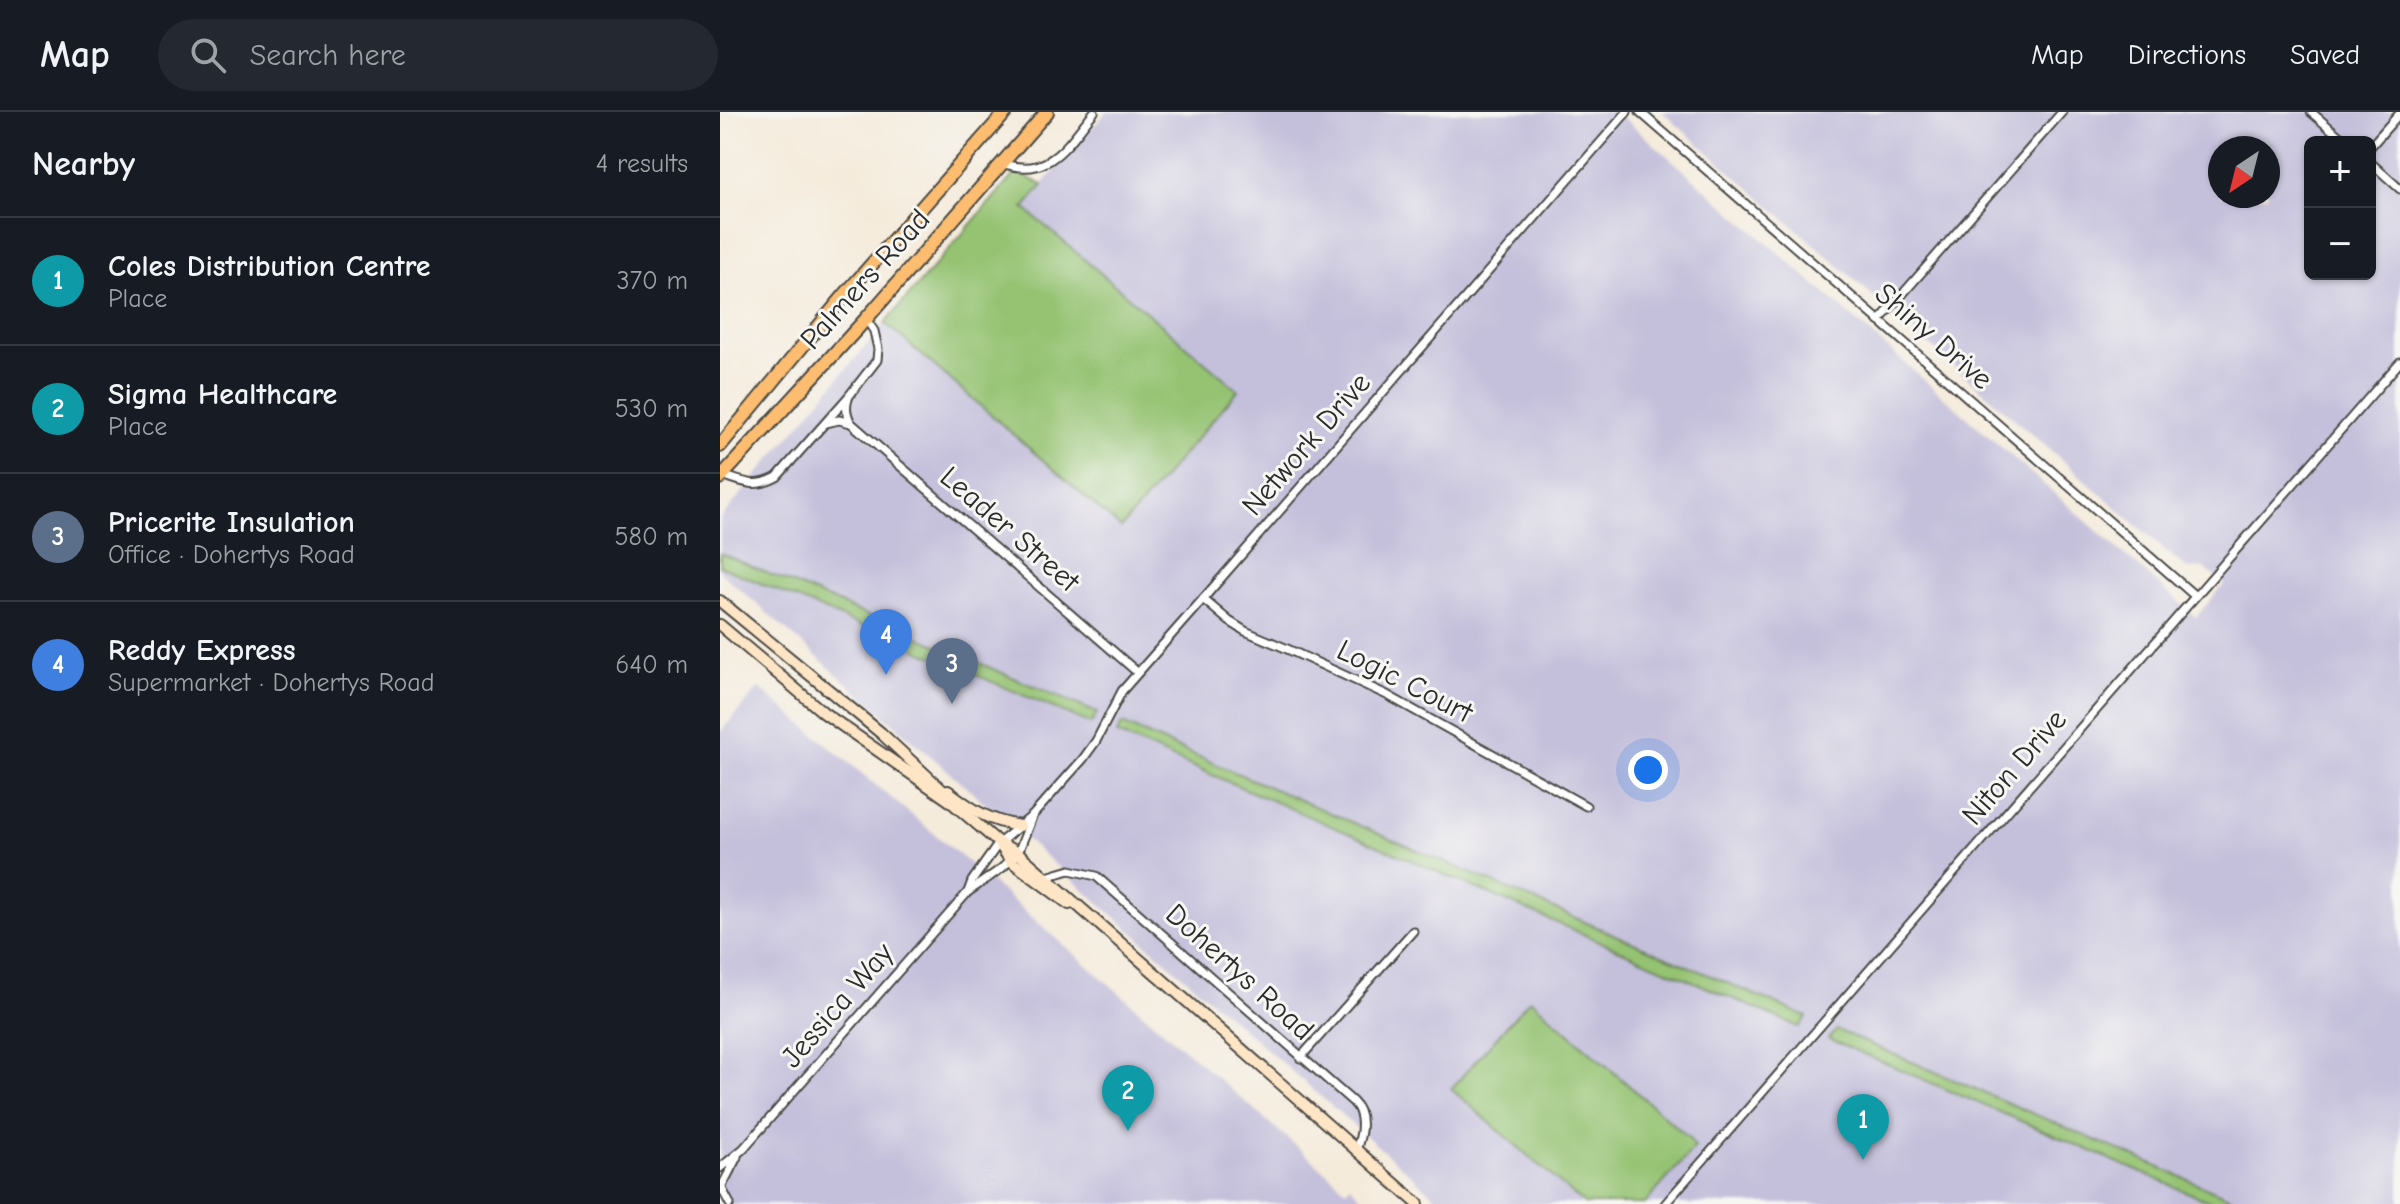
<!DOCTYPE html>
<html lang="en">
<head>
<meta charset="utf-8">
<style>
  body { margin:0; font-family:"Comic Neue",sans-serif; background:#242831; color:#f1f3f6 }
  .controls { position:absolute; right:24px; top:24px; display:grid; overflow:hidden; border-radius:12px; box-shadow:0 2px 6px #0004 }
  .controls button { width:72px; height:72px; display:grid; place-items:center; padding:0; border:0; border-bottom:2px solid #363941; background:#171b24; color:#f1f3f6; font:40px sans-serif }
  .compass { position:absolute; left:1488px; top:24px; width:72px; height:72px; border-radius:50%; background:#171b24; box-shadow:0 2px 6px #0004; rotate:215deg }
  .you { position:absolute; left:928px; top:658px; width:28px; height:28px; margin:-20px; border:6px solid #fff; border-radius:50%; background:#1a73e8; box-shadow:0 0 0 12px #1a73e833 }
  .badge { display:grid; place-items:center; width:52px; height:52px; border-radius:50%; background:#b45309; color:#fff; font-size:26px; font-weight:700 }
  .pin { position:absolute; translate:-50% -66px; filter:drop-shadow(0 2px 4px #0008) }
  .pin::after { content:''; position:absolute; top:42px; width:28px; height:24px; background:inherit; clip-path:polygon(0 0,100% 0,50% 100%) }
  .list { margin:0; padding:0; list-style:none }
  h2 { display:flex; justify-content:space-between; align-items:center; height:104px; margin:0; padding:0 32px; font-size:34px }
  h2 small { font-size:26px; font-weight:400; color:#9ea1a6 }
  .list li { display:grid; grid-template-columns:52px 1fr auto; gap:24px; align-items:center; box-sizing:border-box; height:128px; padding:0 32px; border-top:2px solid #363941 }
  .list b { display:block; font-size:30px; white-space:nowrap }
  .list p { margin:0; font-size:26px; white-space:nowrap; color:#9ea1a6 }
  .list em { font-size:26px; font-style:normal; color:#9ea1a6 }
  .icon { flex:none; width:44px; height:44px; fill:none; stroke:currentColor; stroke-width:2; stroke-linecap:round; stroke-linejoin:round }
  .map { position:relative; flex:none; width:1680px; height:1092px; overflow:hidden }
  header { display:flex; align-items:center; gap:48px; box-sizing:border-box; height:112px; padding:0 40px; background:#171b24; border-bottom:2px solid #363941 }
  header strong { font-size:38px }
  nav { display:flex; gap:44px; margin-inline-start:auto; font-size:28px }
  .search { width:560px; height:72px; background:#242831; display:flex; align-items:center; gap:20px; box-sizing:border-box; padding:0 28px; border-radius:44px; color:#9ea1a6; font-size:30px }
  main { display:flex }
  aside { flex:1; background:#171b24 }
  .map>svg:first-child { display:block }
</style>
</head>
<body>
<header>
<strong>Map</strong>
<div class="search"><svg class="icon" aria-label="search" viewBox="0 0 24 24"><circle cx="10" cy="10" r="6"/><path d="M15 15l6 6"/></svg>Search here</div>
<nav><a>Map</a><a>Directions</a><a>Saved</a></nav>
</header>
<main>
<aside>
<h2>Nearby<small>4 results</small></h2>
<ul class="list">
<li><span class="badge" style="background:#0f9aa8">1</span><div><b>Coles Distribution Centre</b><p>Place</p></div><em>370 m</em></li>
<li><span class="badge" style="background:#0f9aa8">2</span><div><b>Sigma Healthcare</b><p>Place</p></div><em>530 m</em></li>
<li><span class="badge" style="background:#5c6f8a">3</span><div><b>Pricerite Insulation</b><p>Office · Dohertys Road</p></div><em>580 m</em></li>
<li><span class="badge" style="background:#3f7fe0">4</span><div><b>Reddy Express</b><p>Supermarket · Dohertys Road</p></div><em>640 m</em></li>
</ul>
</aside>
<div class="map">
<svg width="1680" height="1092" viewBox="0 0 1680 1092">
  <rect width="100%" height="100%" fill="#f6f6f2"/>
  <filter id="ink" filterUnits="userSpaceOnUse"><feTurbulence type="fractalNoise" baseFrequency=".0125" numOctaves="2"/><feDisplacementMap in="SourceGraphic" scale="16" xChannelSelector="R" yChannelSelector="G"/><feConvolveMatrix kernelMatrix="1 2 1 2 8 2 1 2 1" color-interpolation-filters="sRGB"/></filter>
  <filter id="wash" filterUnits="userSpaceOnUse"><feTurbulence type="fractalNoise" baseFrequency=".006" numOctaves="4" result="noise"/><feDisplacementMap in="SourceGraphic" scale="32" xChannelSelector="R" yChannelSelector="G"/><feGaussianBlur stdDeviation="1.8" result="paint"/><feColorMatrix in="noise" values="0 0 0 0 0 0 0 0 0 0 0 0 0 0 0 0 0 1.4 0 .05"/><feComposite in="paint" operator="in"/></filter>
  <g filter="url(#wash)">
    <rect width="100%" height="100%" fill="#f5ebdb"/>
    <!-- industrial -->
    <g fill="#c4c0db" fill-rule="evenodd">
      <path d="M386,0H897L1476,505L1504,472L1484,456L1467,457L942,0H1680V1092H724L0,460V407L165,211L401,416L518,279L303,95ZM1590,30H1650V162H1590ZM1500,36H1548V84H1500Z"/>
      <polygon points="39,576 241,744 626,1077 630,1073 650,1092 0,1092 0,620"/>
    </g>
    <!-- green -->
    <g fill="#95c372" stroke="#60774e" stroke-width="2">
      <polygon points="296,60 323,73 304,96 518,278 401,416 165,211"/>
      <polygon points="0,441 377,601 371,612 0,454"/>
      <polygon points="402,612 1087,905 1079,915 397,622"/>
      <polygon points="810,887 969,1026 975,1035 925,1092 864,1092 731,977"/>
      <polygon points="1117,918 1511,1086 1525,1092 1495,1092 1108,927"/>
    </g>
  </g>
  <g filter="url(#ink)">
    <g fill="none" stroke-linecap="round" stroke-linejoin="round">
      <defs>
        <g id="street">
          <polyline points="920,0 1475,484"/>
          <polyline points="1591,0 1626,30"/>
          <polyline points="1650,35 1680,1"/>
          <polyline points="1650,50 1680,77"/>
          <path d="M282,51C330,68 347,32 374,0"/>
          <polyline points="1159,209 1342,0"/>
          <path d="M129,284C125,294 126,301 131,311L417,560"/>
          <polyline points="106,311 119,308 131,311"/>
          <path d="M2,363C24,370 35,377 57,365L129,284L157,248L158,237L154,219L146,207"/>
          <polyline points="483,487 509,509 525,519 563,535 667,583 866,694"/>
          <path d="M326,765L350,758L376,764L633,990C646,1003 642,1022 636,1038"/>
          <polyline points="248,780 252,769 279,731 313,703 363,647 376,629 402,579 483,487 907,0"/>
          <polyline points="580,946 693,819"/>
          <polyline points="0,1056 23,1037 248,780 282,756 298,741 312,705"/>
          <polyline points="2,1074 17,1045"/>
          <polyline points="2,1077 10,1092"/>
          <polyline points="945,1092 1680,250"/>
        </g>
        <g id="secondary">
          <polyline points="0,489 161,621 222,678"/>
          <polyline points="0,513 104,601 230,689 279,731 298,741 698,1092"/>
          <path d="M228,679C253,698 268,709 300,714"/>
          <polyline points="280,733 291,749 349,792"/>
        </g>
        <g id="highway">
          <polyline points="0,334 123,185 286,0"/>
          <polyline points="0,366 146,207 327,0"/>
        </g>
      </defs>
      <!-- street casing -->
      <use href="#street" stroke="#494845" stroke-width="11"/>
      <!-- secondary casing -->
      <use href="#secondary" stroke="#494845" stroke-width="14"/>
      <!-- highway casing -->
      <use href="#highway" stroke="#494845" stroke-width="16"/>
      <!-- street -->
      <use href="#street" stroke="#fff" stroke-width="7"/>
      <!-- secondary -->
      <use href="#secondary" stroke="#fee5c5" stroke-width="10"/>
      <!-- highway -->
      <use href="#highway" stroke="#fcbd6f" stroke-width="12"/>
    </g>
  </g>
  <g text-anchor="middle" stroke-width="6" stroke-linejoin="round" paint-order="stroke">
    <!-- street labels -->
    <g font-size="30" fill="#2b2b2b" stroke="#f6f6f2">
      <text transform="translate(145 167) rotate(-48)" y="10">Palmers Road</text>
      <text transform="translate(1214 224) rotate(41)" y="10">Shiny Drive</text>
      <text transform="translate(586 332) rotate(-49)" y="10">Network Drive</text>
      <text transform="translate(290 417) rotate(41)" y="10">Leader Street</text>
      <text transform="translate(685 569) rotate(27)" y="10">Logic Court</text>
      <text transform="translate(1294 655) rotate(-49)" y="10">Niton Drive</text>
      <text transform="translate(520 860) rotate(42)" y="10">Dohertys Road</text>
      <text transform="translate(117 893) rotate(-49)" y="10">Jessica Way</text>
    </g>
  </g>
</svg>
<div class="controls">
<button>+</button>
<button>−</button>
</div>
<svg class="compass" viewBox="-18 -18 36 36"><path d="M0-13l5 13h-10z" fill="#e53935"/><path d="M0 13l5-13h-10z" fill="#9ea1a6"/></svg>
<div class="you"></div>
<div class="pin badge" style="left:1143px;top:1048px;background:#0f9aa8">1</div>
<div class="pin badge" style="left:408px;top:1019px;background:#0f9aa8">2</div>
<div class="pin badge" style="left:232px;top:592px;background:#5c6f8a">3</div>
<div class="pin badge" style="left:166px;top:563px;background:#3f7fe0">4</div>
</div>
</main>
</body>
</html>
